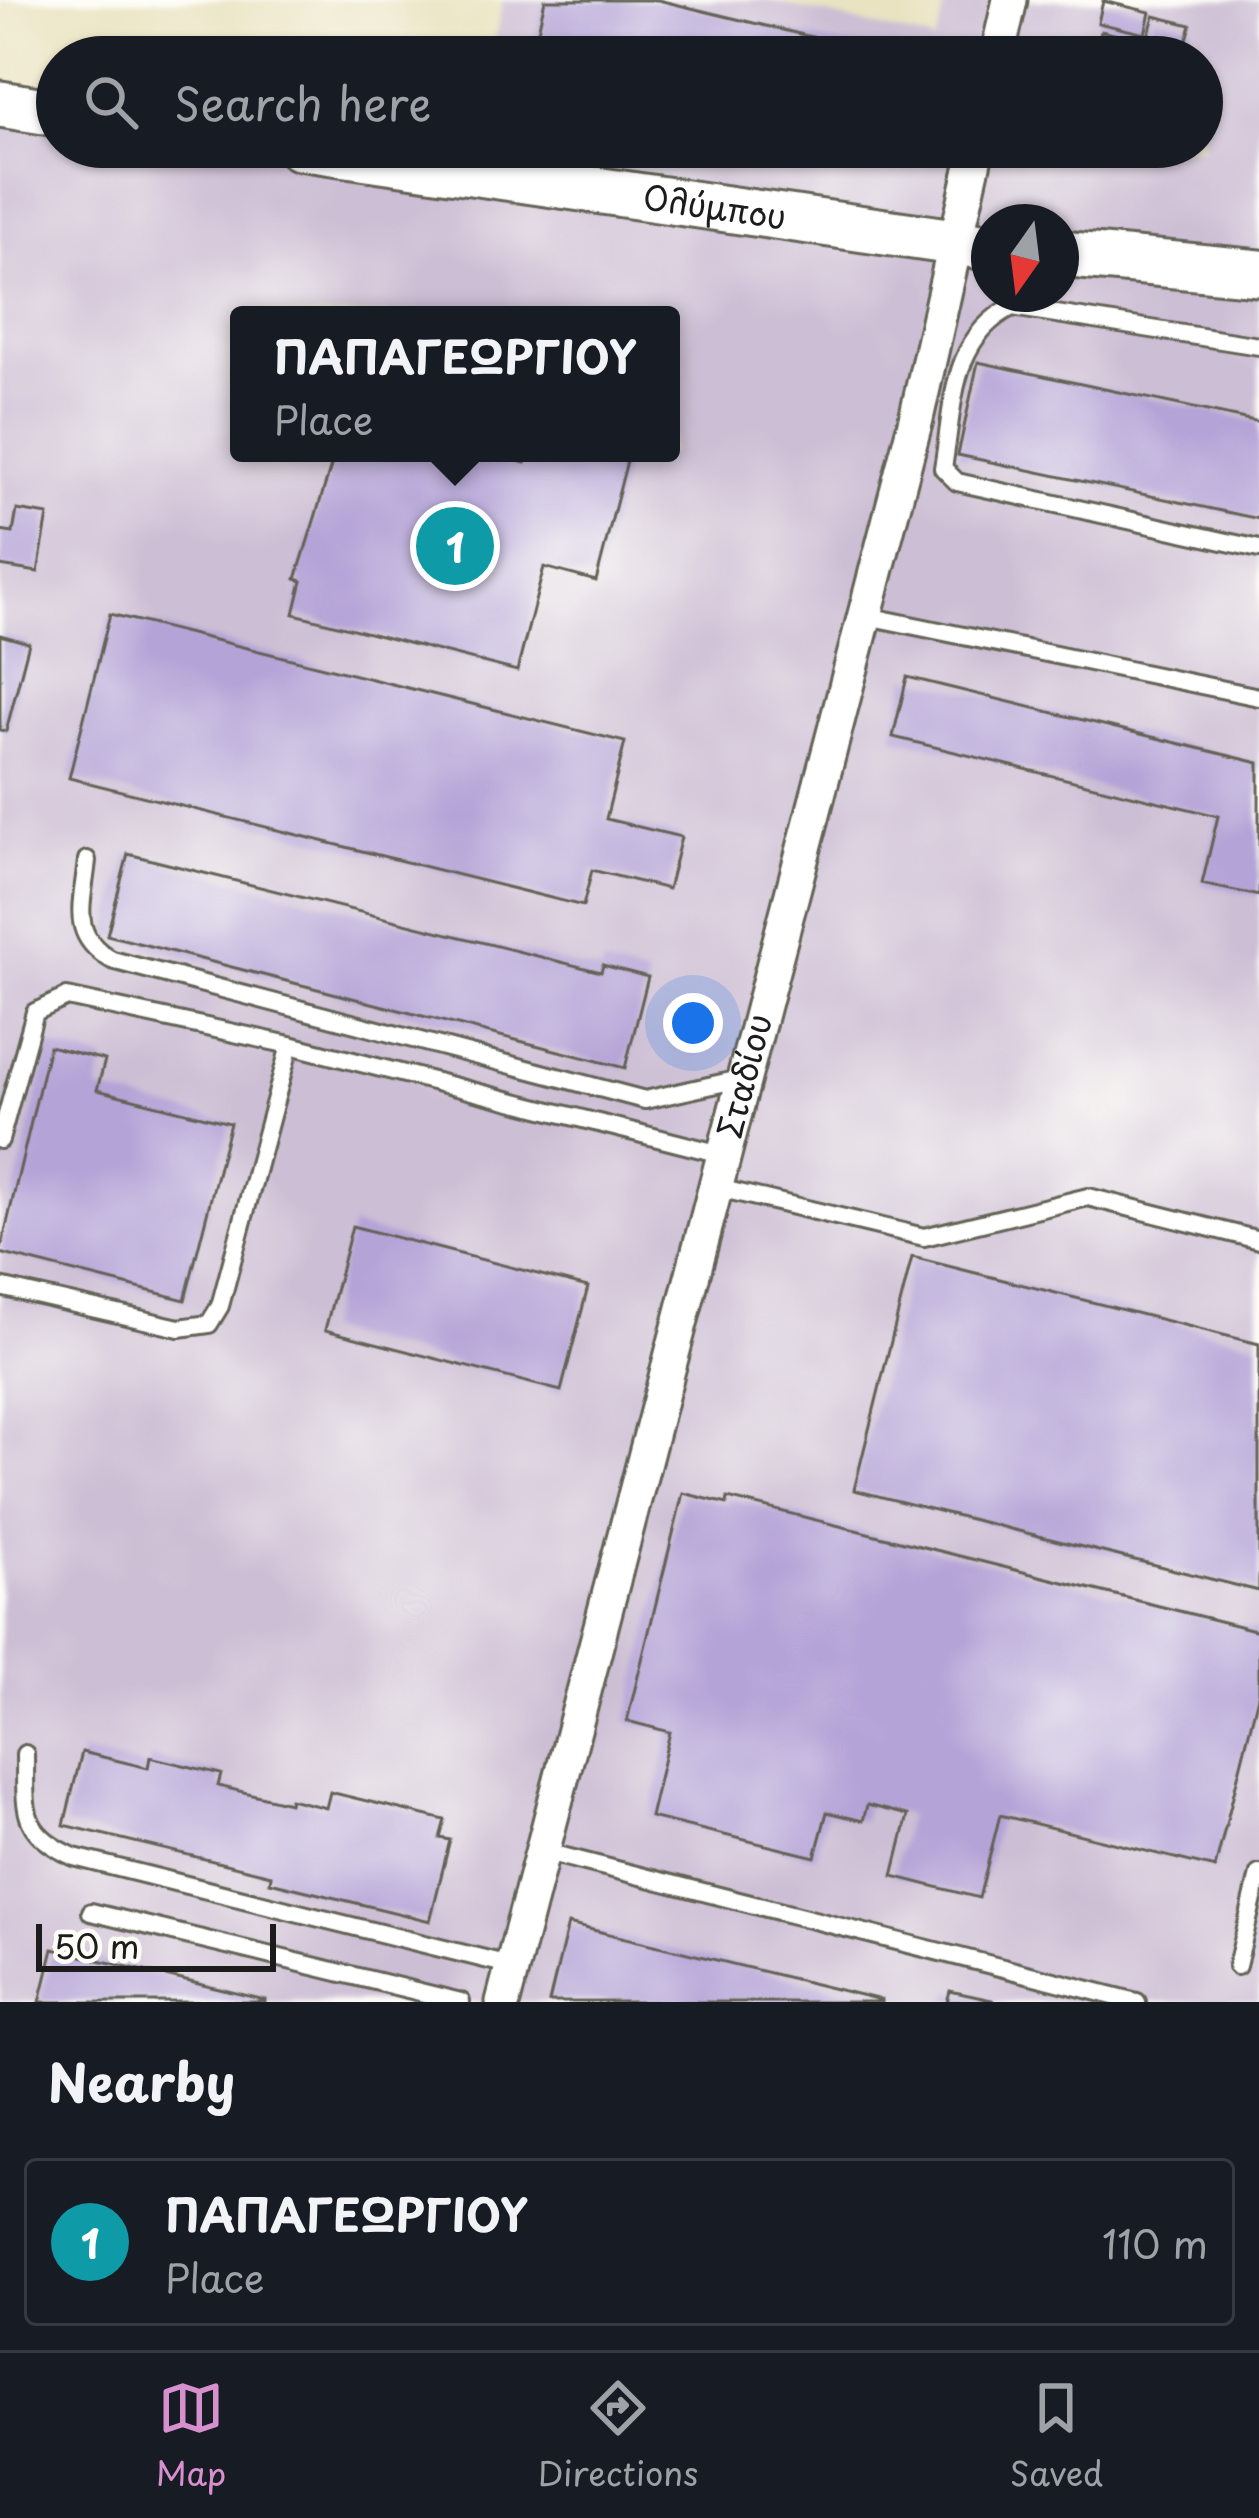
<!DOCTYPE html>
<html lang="en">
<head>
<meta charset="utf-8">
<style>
  body { margin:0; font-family:"Playpen Sans",sans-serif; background:#20242c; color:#f1f3f6 }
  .compass { position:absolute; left:971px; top:204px; width:108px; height:108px; border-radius:50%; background:#171b24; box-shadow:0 3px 9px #0004; rotate:194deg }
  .scale { position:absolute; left:36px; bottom:30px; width:240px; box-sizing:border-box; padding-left:12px; border:6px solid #1c1c1c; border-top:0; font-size:33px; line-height:42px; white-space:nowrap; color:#1c1c1c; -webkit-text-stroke:9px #fdfcf7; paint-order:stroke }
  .you { position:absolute; left:693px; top:1023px; width:42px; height:42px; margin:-30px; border:9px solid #fff; border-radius:50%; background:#1a73e8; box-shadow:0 0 0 18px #1a73e833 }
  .badge { display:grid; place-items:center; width:78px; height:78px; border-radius:50%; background:#d690ce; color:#fff; font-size:39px; font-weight:700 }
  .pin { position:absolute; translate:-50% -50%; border:6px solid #fff; box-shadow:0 3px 12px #0006 }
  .popup { position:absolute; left:230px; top:306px; width:450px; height:156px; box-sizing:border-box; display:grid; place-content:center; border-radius:12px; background:#171b24; filter:drop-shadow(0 3px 9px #0005); font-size:39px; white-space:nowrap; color:#9ea1a6 }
  .popup b { font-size:45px; color:#f1f3f6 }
  .popup::after { content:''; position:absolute; left:50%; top:100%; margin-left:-24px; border:24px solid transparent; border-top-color:#171b24 }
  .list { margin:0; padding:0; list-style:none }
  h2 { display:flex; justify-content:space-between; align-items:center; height:156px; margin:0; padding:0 48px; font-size:51px }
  h2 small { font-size:39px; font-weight:400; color:#9ea1a6 }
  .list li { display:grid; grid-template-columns:78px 1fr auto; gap:36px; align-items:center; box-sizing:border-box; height:168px; margin:0 24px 24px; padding:0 24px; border:3px solid #363941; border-radius:12px }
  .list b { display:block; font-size:45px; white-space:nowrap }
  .list p { margin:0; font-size:39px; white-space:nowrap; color:#9ea1a6 }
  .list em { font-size:39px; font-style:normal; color:#9ea1a6 }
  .icon { flex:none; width:66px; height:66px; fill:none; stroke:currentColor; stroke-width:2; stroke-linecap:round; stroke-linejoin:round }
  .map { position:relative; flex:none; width:1259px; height:2002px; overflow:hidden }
  .search { position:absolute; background:#171b24; box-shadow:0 3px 9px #0004; left:36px; right:36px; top:36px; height:132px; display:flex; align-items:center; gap:30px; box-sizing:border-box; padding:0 42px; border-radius:66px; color:#9ea1a6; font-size:45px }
  .sheet { height:348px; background:#171b24 }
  nav { display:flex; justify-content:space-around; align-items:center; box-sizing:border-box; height:168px; border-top:3px solid #363941; background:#171b24; font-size:33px; color:#9ea1a6 }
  nav a { display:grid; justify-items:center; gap:6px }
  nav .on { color:#d690ce }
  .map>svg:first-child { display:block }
</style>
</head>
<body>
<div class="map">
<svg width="1259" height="2002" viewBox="0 0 1259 2002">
  <rect width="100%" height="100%" fill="#fdfcf7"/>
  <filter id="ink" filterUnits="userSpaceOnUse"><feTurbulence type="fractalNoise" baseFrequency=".00833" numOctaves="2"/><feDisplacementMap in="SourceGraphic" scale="24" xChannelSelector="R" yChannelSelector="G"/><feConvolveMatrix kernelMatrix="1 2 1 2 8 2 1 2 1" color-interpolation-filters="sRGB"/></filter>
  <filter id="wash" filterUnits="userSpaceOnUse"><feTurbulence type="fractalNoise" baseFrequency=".004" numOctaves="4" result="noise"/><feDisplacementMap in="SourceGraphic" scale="48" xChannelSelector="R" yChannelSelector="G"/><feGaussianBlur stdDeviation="2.7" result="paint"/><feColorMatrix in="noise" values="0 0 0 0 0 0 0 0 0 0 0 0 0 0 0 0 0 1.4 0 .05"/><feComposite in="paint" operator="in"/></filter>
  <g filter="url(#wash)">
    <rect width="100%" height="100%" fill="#eae3c1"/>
    <!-- industrial -->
    <path fill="#ccbed4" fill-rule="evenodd" d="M503,0H767L936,41L947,0H1259V2002H0V121L57,130V147H171L218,154L401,147H1202V57H491ZM989,222H1061V294H989ZM239,315H671V453H239Z"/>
    <g id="blocks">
      <!-- building -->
      <g fill="#b4a3d7">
        <polygon points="545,0 658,0 895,57 532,57"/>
        <polygon points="1103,1 1150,12 1145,34 1098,23"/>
        <polygon points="1154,16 1191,25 1184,50 1147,40"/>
        <polygon points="1101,31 1144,41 1140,57 1095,56"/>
        <polygon points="820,147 876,147 873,161"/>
        <polygon points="978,362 1259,422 1259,519 958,455"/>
        <polygon points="335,453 488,453 525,463 528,453 629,453 596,581 544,567 517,671 294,614 302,581 296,579"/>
        <polygon points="17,510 48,515 38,572 0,566 0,531 13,533"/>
        <polygon points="110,614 625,742 606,819 681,837 668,889 592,870 583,906 69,778"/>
        <polygon points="0,635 29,643 6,731 0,730"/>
        <polygon points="907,677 1259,763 1259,896 1202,884 1218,816 893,737"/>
        <polygon points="128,854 601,972 603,965 648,977 625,1068 107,935"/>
        <polygon points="49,1046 105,1060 97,1090 230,1123 185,1300 0,1253"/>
        <polygon points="352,1226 588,1287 561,1391 325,1330"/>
        <polygon points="912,1257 1259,1344 1259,1591 854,1490"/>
        <polygon points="683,1493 727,1504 728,1498 1259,1631 1259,1692 1215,1868 1000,1815 979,1898 893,1876 908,1815 867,1805 863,1821 827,1812 815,1857 650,1817 670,1732 627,1721"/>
        <polygon points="82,1752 148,1768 150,1757 221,1774 218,1786 289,1803 290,1799 326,1808 330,1792 445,1820 440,1838 450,1840 430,1921 270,1882 271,1875 64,1825"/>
        <polygon points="568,1924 881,2000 881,2002 549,2002"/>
        <polygon points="53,1949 265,2000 265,2002 40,2002"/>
        <polygon points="950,1991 992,2000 991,2002 947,2002"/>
      </g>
    </g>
  </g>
  <g filter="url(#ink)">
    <use href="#blocks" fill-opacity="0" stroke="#646256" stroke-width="3"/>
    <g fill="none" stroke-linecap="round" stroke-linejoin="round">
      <defs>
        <g id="lane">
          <path d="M1259,346L1012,307C950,338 954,406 943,468L957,482L1259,549"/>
          <polyline points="862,615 1259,697"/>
          <path d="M87,860C83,904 68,935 112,960L645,1100L740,1079"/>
          <polyline points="0,1140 35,1012 67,997 290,1045 721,1154"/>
          <polyline points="714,1187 924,1237 1088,1197 1259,1240"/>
          <polyline points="0,1287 179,1328 209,1324 220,1306 290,1045"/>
          <path d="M25,1754C26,1809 18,1832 74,1857L513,1966"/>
          <polyline points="542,1851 1137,2002"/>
          <polyline points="91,1912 461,2002"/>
          <polyline points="1237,1966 1259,1874"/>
        </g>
        <g id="street">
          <polyline points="997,57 1010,0"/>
          <path id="s1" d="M503,2002L916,419L977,147"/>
        </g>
        <g id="secondary">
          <polyline points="0,104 57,113"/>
          <path id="s2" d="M299,147L989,247"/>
          <polyline points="1061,254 1259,273"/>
        </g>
      </defs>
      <!-- lane casing -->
      <use href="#lane" stroke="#646256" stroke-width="22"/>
      <!-- street casing -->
      <use href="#street" stroke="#646256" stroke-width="39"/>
      <!-- secondary casing -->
      <use href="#secondary" stroke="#646256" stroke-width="51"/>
      <!-- lane -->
      <use href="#lane" stroke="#fff" stroke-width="16"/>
      <!-- street -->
      <use href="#street" stroke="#fff" stroke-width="33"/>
      <!-- secondary -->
      <use href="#secondary" stroke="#fff" stroke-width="45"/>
    </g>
  </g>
  <g text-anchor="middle" stroke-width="9" stroke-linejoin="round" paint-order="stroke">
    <!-- street labels -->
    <g font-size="33" fill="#1c1c1c" stroke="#fdfcf7">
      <text dy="12" stroke="none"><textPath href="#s2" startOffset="420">Ολύμπου</textPath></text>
      <text dy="12" stroke="none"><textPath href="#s1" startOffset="957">Σταδίου</textPath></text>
    </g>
  </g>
</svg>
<svg class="compass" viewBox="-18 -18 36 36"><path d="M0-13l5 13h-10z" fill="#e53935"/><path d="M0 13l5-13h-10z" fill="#9ea1a6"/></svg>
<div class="scale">50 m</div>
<div class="you"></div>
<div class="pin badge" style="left:455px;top:546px;background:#0f9aa8">1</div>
<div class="popup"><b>ΠΑΠΑΓΕΩΡΓΙΟΥ</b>Place</div>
<div class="search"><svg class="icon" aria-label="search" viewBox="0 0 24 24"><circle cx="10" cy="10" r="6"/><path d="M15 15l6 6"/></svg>Search here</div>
</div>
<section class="sheet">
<h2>Nearby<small></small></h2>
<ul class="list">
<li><span class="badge" style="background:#0f9aa8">1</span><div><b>ΠΑΠΑΓΕΩΡΓΙΟΥ</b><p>Place</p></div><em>110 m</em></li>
</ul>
</section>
<nav>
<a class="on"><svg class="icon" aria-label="map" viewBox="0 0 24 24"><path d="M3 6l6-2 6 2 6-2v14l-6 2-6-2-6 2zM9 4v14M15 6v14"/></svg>Map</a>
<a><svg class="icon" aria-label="directions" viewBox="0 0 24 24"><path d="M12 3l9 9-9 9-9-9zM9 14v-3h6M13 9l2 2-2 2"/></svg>Directions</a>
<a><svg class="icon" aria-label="saved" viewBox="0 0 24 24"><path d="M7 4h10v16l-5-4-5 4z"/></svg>Saved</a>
</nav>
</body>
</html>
